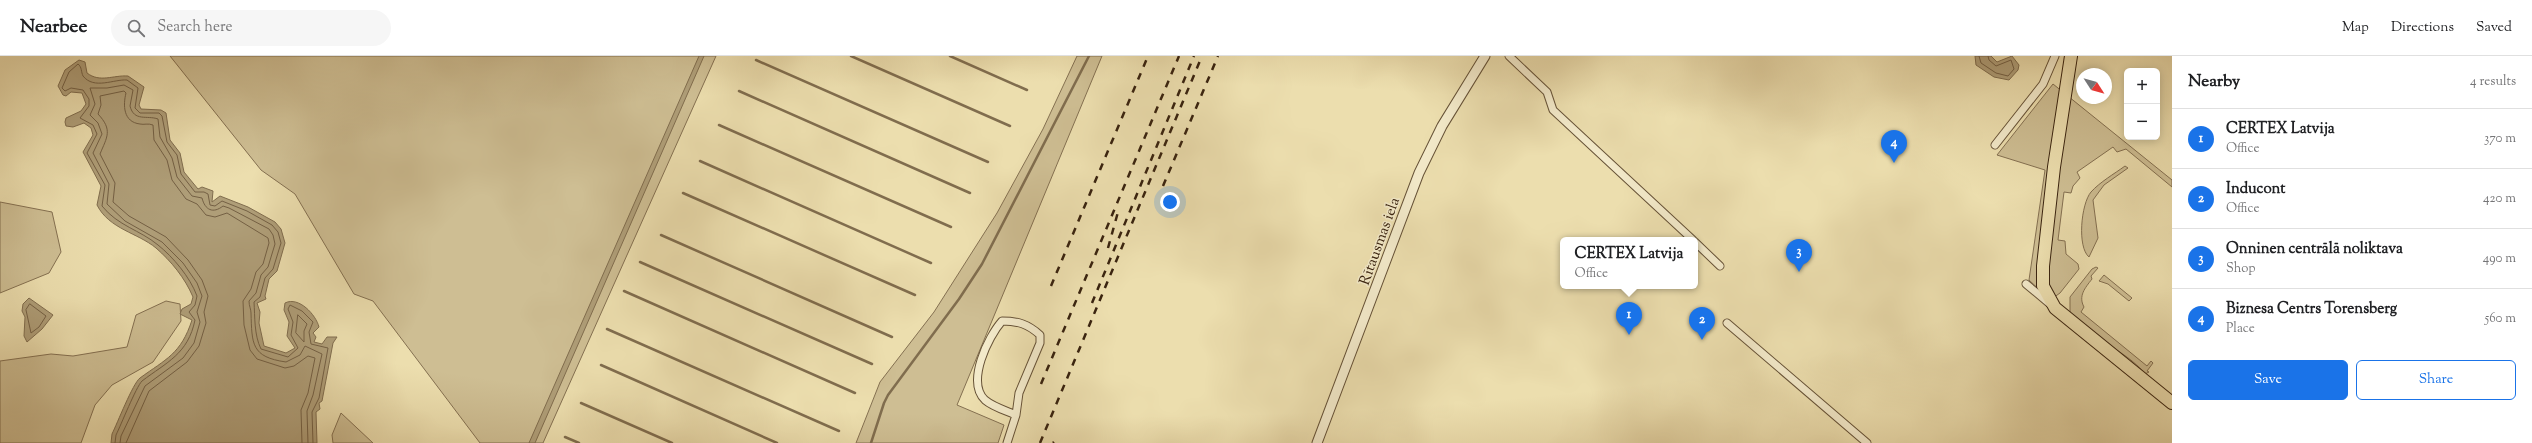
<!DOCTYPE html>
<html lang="en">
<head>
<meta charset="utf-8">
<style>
  body { margin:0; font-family:"Sorts Mill Goudy",serif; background:#f6f6f6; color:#202124 }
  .controls { position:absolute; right:12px; top:12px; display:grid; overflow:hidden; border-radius:6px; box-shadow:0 2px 10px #0003 }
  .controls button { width:36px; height:36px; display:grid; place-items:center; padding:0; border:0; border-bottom:1px solid #e0e0e0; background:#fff; color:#202124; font:20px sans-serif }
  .compass { position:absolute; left:2076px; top:12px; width:36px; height:36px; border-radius:50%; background:#fff; box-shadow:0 2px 10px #0003; rotate:126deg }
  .you { position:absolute; left:1170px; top:146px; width:14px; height:14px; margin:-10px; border:3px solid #fff; border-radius:50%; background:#1a73e8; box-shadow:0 0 0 6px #1a73e833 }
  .badge { display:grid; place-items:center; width:26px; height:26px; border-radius:50%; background:#1a73e8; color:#fff; font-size:13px; font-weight:700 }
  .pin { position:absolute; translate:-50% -33px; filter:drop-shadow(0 1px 2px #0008) }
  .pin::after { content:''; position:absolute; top:21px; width:14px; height:12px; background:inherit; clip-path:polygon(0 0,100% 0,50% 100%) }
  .popup { position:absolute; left:1560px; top:181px; width:138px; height:52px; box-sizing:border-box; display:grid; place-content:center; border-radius:6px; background:#fff; filter:drop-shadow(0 1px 3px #0005); font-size:13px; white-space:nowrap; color:#757577 }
  .popup b { font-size:15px; color:#202124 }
  .popup::after { content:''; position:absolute; left:50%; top:100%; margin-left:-8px; border:8px solid transparent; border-top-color:#fff }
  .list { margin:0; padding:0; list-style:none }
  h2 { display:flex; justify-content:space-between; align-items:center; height:52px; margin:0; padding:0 16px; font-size:17px }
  h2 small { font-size:13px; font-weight:400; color:#757577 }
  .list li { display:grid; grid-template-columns:26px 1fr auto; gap:12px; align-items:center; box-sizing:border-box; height:60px; padding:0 16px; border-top:1px solid #e0e0e0 }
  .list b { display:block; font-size:15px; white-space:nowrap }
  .list p { margin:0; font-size:13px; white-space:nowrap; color:#757577 }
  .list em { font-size:13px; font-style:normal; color:#757577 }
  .actions { display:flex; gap:8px; padding:12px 16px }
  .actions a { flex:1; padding:9px 0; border:1px solid #1a73e8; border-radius:6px; text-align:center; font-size:14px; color:#1a73e8 }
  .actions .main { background:#1a73e8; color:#fff }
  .icon { flex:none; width:22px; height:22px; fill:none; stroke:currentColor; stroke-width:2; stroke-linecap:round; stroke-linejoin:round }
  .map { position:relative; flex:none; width:2172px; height:387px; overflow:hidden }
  header { display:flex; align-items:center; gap:24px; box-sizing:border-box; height:56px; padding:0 20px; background:#fff; border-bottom:1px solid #e0e0e0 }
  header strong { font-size:19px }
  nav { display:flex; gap:22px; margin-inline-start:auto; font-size:14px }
  .search { width:280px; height:36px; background:#f6f6f6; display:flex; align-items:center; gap:10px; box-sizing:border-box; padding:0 14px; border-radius:22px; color:#757577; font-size:15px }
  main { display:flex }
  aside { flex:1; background:#fff }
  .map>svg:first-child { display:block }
</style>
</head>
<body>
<header>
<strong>Nearbee</strong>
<div class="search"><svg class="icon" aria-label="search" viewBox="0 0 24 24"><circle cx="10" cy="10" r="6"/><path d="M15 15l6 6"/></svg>Search here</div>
<nav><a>Map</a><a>Directions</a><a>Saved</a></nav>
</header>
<main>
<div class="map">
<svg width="2172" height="387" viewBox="0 0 2172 387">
  <rect width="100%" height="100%" fill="#ecdeae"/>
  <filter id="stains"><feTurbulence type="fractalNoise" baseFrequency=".005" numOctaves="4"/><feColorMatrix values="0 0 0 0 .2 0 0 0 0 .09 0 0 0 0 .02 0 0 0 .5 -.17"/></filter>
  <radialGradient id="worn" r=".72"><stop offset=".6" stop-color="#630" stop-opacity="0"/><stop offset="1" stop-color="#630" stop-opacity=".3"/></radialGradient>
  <!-- green -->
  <g fill="#cebe93" stroke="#847051">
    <polygon points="170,0 716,0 543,387 480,387 373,245 354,238 295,138 261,114"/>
    <polygon points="1077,0 1102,0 957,349 1004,369 998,387 856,387 880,326 934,256 997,157 1043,73"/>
    <polygon points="2053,28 2172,124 2172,131 2126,93 2117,96 2113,91 2077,116 2080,122 2073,130 2071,137 2064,136 2058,184 2065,185 2066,198 2078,208 2079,213 2060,237 2053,242 2046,240 2029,224 2045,114 1997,99"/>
    <path d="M2125,110L2128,112L2104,129L2093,144L2098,182L2089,201C2077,191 2081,148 2091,136C2100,126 2114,118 2125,110Z"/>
    <polygon points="0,146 52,156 61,196 49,217 0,237"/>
    <path d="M2096,211L2098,212L2091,220L2092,223C2085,232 2078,240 2084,251L2081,256L2147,310L2151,305L2153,307L2147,315L2149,316L2145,318C2125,292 2087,284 2070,256V241L2092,213Z"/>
    <polygon points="2104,219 2132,242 2129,245 2108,228 2099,225"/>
    <polygon points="166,245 180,248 181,265 153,306 112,329 95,349 81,387 0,387 0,305 51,298 73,300 127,291 136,259"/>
    <polygon points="341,357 373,387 333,387 332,379"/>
  </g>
  <!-- water -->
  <g fill="#af9e78" stroke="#806d4e">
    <polygon points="699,0 704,0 535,387 529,387"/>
    <polygon points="1975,0 1991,0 1997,6 2012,0 2019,9 2018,14 2009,24 1994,21 1976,9"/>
    <path d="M79,4L85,6L87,17C100,27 113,19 128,20L144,31L139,49L141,53L161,54L166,57L170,84L180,97L184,116L198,133L202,131L213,135L212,146L220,140L248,151L275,166L281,173L285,187L277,215L269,223L265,240L266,243L257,247L260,256L259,267L264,290L286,297L295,292L287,280L289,266L284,254L285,247C299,240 316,259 319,271L313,277L316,281L314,286L322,288L327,281H337L333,287L322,345L319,347L320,353L316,356L317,387H111L112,378C117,368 133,327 140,322C166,303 181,298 192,264L180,258L182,253L191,248L193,241C185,222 171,205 156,192C138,177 109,173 97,149L101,130L83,96L93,79L91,72L84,67L73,71L66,70L65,66L66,62L81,55L86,48L82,37L71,36L66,40L63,39L58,30L65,14Z"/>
    <polygon points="29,242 53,259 42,273 27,286 24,280 25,261 22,255 23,248"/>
  </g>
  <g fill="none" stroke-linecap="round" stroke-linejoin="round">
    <!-- shore -->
    <g stroke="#746044" stroke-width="1">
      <polyline points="1979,0 1981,7 1996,17 2008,20 2014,13 2011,4 1996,10 1989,4 1988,0"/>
      <polygon points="30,248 46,260 39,271 31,277 26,254"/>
      <polygon points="298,259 307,268 304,275 304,286 296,277"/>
      <path d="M115,387L116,379C121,369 136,331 142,325C167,306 188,298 195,264L189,256L195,249L197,240C190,221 173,201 158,189C140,174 118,170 102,150L105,129L87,97L97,78L93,69L80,62L89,50V43L83,34L71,32L65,35L62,32L69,16L78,8C82,11 81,16 83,20C94,34 114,23 127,24L138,32L135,52L140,57H159L162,60L167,86L177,99L181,118L195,136H204L208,138L210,149L215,150L222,145L247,155L272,169L278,176L281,187L273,213L265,222L260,241L254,246C255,261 254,279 261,293L288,301L298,292L291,279L293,266L288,253L290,249L302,255L313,266L309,276L311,288L328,292L319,342L312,356L313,387"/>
      <path d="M120,387L121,380L145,330L183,302L194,287L200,266L197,256L202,240L197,227L183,207L162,186L125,165L107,148L109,128L93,97L102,78L98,67L90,59L95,48L90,32H107L124,29L133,34L130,50C134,66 147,59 158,63L160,81L172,102L177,121L192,140L202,142C205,154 213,158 223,150L229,152L269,173L273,179L275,188L268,211L261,219L256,237L249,245C249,250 251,253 251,257C252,288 251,301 286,306L300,299L305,290L322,298L313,339L307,355L308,387"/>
      <path d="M126,387L149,335L187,306L199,290L206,267L204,256L208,240L202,224L188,204L166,181L129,160L113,146L115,127L100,98C107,81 113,74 98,58L101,49L100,40L124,35L126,37C123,49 123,66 140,68C144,69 148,67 153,69L154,84L167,104L172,124L186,143L197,148L206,159L215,161L227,157L268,182L269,187L263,208L256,216L251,233L243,245L244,269L250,294L257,303L285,312L294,310L308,300L315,302L308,337L301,354L302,387"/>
    </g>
    <!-- stream -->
    <g stroke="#806d4e" stroke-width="2.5">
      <polyline points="851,0 1010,70"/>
      <polyline points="950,0 1027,34"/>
      <polyline points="756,4 988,106"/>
      <polyline points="739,35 970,137"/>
      <polyline points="719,69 951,171"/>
      <polyline points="700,105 931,207"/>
      <polyline points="683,137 915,239"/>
      <polyline points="661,179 892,281"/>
      <polyline points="640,206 872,308"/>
      <polyline points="624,235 855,337"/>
      <polyline points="607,273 839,375"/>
      <polyline points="601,309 777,387"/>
      <polyline points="581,347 672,387"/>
      <polyline points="565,381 579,387"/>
      <polyline points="871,387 884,347 888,339 959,243 982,208 1089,0"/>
    </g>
    <defs>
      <g id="minor">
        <polyline points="1509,0 1547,36 1553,54 1693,184"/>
        <polyline points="1995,89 2043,28 2055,0"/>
        <polyline points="1695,186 1720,210"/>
        <polyline points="2026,228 2050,248"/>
        <polyline points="1727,267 1867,387"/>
        <path d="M1007,387L1016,359L1019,337L1040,287V279C1028,268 1018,265 1002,265C988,281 966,326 985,344C993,351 1007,355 1016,359"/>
      </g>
      <polyline id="tertiary" points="1317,387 1419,117 1442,70 1485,0"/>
      <polyline id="trunk" points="2071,0 2054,111 2043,210 2043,230 2055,252 2172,347"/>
    </defs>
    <!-- minor casing -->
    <use href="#minor" stroke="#665237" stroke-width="9"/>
    <!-- tertiary casing -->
    <use href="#tertiary" stroke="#665237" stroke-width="11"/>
    <!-- trunk casing -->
    <use href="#trunk" stroke="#39230f" stroke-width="14"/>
    <!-- minor -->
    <use href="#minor" stroke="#f3eaca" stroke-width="7"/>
    <!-- tertiary -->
    <use href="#tertiary" stroke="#f3eaca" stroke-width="9"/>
    <!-- trunk -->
    <use href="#trunk" stroke="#ecdeae" stroke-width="12"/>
    <!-- rail -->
    <g stroke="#39230f" stroke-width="2.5" stroke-dasharray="7 7" stroke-linecap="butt">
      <polyline points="1163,130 1218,0"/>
      <polyline points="1108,192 1118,156"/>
      <polyline points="1051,230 1148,0"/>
      <polyline points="1092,247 1194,0"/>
      <polyline points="1041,328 1179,0"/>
      <polyline points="1040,387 1202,0"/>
      <polyline points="1053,387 1054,386"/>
    </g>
  </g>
  <g text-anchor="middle" stroke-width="3" stroke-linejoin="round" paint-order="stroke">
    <!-- street labels -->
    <g font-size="15" fill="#39230f" stroke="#f3eaca">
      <text transform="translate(1379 185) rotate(-70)" y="5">Rītausmas iela</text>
    </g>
  </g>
  <rect width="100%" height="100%" filter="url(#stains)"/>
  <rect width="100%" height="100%" fill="url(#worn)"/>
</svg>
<div class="controls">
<button>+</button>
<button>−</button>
</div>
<svg class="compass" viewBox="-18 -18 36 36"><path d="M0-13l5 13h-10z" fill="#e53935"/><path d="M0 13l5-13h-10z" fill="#757577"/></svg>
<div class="you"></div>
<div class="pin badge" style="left:1629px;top:279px">1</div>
<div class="popup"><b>CERTEX Latvija</b>Office</div>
<div class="pin badge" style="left:1702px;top:284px">2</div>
<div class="pin badge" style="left:1799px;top:216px">3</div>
<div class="pin badge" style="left:1894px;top:107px">4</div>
</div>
<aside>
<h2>Nearby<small>4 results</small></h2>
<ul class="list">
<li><span class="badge">1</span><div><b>CERTEX Latvija</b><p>Office</p></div><em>370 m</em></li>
<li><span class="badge">2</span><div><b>Inducont</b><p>Office</p></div><em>420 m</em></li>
<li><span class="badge">3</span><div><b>Onninen centrālā noliktava</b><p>Shop</p></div><em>490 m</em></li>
<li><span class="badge">4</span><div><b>Biznesa Centrs Torensberg</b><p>Place</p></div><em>560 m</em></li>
</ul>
<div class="actions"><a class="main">Save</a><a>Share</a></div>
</aside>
</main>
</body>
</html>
